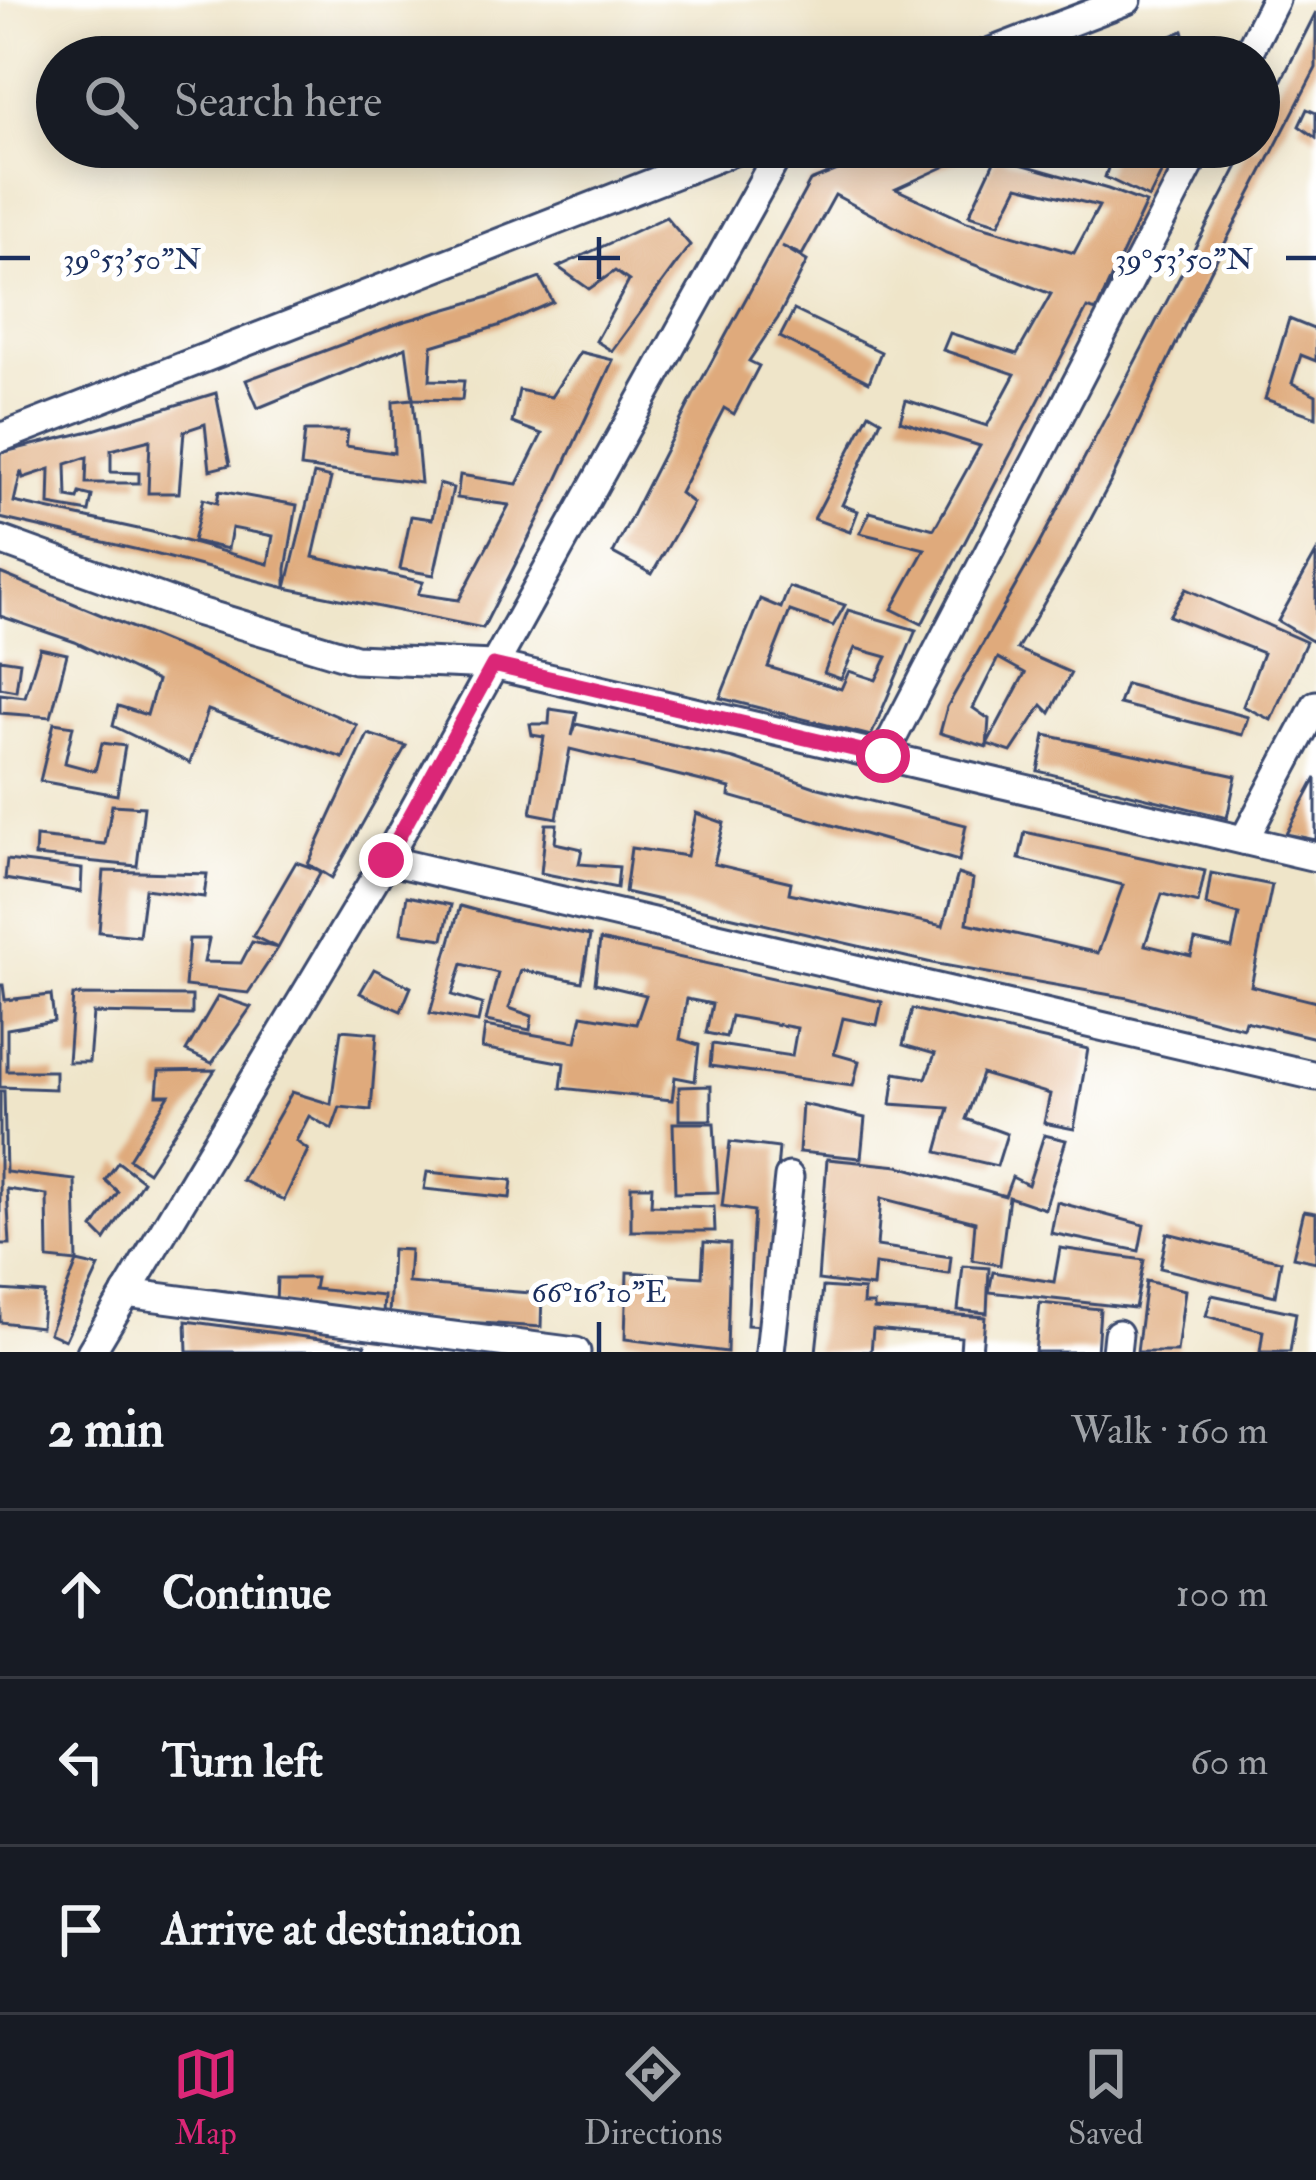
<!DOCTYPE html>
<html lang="en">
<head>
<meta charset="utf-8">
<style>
  body { margin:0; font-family:"IM FELL Double Pica",serif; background:#20242c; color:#f1f3f6 }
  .stop { position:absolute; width:36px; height:36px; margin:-27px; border:9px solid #db2777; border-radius:50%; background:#fff }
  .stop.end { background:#db2777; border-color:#fff; box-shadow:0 3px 12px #0008 }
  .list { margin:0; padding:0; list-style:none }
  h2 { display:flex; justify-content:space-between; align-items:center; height:156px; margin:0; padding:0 48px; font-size:51px }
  h2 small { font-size:39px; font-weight:400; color:#9ea1a6 }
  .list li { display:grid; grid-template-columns:78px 1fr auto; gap:36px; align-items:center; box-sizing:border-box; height:168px; padding:0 48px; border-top:3px solid #363941 }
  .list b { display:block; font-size:45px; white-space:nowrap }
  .list em { font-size:39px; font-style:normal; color:#9ea1a6 }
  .icon { flex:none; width:66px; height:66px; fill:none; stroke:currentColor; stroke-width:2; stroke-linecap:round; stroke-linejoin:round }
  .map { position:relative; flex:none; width:1316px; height:1352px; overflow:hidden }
  .search { position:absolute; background:#171b24; box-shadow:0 6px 30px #0003; left:36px; right:36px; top:36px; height:132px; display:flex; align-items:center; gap:30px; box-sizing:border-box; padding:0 42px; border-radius:66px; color:#9ea1a6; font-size:45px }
  .sheet { height:660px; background:#171b24 }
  nav { display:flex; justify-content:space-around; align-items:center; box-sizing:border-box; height:168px; border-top:3px solid #363941; background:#171b24; font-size:33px; color:#9ea1a6 }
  nav a { display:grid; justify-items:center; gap:6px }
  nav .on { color:#db2777 }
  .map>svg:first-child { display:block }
</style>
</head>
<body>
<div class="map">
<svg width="1316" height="1352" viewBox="0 0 1316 1352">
  <rect width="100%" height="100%" fill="#fff"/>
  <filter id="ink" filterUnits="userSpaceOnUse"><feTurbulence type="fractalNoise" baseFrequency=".00833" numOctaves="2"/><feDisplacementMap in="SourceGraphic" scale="24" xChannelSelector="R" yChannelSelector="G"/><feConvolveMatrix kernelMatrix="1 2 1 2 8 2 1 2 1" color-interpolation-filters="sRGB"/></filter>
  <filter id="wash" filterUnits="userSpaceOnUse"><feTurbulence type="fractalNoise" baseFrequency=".004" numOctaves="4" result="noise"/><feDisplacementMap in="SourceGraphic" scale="48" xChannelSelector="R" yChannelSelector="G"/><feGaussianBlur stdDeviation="2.7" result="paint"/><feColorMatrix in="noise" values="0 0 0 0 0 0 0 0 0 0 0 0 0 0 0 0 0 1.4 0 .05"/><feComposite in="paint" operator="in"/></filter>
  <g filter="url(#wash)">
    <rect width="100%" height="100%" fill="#efe5c9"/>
    <g id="blocks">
      <!-- building -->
      <g fill="#dfaa7c">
        <polygon points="1316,12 1316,68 1210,272 1111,481 1067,564 1017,649 1071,673 1050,713 1042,705 1011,752 987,744 1025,673 998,658 973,708 989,719 987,747 940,733 947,707 1037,548 1248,147 1259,147 1259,125"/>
        <polygon points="1183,31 1188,49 1169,57 1120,57"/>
        <polygon points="1307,109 1316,113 1316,138 1299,126"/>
        <polygon points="895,147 987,147 896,189 967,222 1074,253 1099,206 1018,186 999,224 969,215 996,157 1108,189 1146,203 1096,311 1087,308 922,624 892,609 925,549 860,533 870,512 934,529 980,446 900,421 906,400 987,426 1015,374 943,350 950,333 1017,354 1051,294 946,254 835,195 802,255 782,246 807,261 778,318 749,361 759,366 734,414 724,408 680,493 693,503 652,574 613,553 695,392 810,181"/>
        <polygon points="1115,147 1174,147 1149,198 1105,177"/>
        <polygon points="666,217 690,245 612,351 596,341 629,281 615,271 589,289 558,267"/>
        <polygon points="540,278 553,302 498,326 432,346 430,380 464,381 462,400 413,399 406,347 258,408 246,380 402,322 492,296"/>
        <polygon points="794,310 881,352 869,382 780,337"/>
        <polygon points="1289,319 1316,330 1316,361 1301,355 1292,383 1316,395 1316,417 1265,399"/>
        <polygon points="580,352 613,360 543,510 483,628 286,588 147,552 0,518 0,453 90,431 216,393 230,465 210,470 205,424 184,431 179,493 148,493 150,440 111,450 111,472 139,473 139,483 86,483 87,457 66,464 67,497 78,499 80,493 92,496 89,512 49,505 50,469 23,478 21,471 14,502 152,532 268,564 273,536 232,528 228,549 193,541 203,499 217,503 219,491 297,505 286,569 286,588 314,474 331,478 313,557 423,582 418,594 459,600 509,505 457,498 460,475 517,484 542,434 512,423 519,390 551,397"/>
        <polygon points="413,399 421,483 301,467 305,431 348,431 346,446 394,453 393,401"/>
        <polygon points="869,413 881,420 842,505 858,511 850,532 814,519"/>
        <polygon points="439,484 453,488 434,575 400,569 411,516 432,519"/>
        <polygon points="1316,553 1316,635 1312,641 1278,621"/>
        <polygon points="0,573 198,655 357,725 343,758 208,710 190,763 113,726 118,706 147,715 157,681 75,642 0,616"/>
        <polygon points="789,587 845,605 833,626 790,611 768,667 841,689 849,671 876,680 887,657 855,648 841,679 824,673 848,610 916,630 871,736 720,698 760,599 781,608"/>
        <polygon points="1186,589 1306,642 1271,720 1243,706 1263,653 1169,616"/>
        <polygon points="40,648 67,654 51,717 0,713 0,694 25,697"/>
        <polygon points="0,659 20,662 16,691 0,688"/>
        <polygon points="1126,684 1248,717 1242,735 1119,704"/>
        <polygon points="550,709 577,713 572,736 576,724 734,759 815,787 966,825 959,861 729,796 730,788 570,749 557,818 531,813 544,737 532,735 530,724 549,724"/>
        <polygon points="54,723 73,726 65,763 95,771 102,743 125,746 117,795 40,781"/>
        <polygon points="368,734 406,746 332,878 321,871 278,948 248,993 185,986 189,939 209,939 204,962 241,963 252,942 278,948 253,936 296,862 321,871 308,864"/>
        <polygon points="1045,735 1236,776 1227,818 1038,771"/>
        <polygon points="1316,778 1316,840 1286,834"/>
        <polygon points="112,805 144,807 137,866 35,856 36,837 105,844"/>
        <polygon points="696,813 724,823 714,864 791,882 789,893 943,926 958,874 973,879 967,923 1098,953 1123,885 1019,859 1025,832 1205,871 1198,903 1162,894 1145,945 1191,956 1195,940 1232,948 1239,914 1206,905 1211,873 1272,885 1251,986 1316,1002 1316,1038 1245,1021 1243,1028 1128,998 932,963 625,892 631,848 687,856"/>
        <polygon points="546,824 557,824 555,843 582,849 579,864 619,867 617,888 541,873"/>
        <polygon points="7,860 82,869 81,892 5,879"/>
        <polygon points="104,871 207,874 204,897 145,889 139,936 99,932"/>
        <polygon points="407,896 451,905 443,939 401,933"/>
        <polygon points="460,906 511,920 590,936 582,982 521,970 509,1008 532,1016 530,1030 486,1021 498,973 462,964 452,995 482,1004 478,1022 430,1013"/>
        <polygon points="600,940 882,1002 877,1025 843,1018 834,1054 859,1061 853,1086 710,1066 712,1044 792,1056 797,1028 731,1016 726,1037 706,1033 712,1004 687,999 680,1039 699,1045 695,1081 675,1077 672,1100 561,1088 564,1063 482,1048 485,1026 576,1042 582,1015 636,1024 646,995 595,983"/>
        <polygon points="374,969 411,987 401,1011 360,993"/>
        <polygon points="0,985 3,985 5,1000 51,995 54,1021 7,1029 7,1071 55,1071 55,1089 0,1087"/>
        <polygon points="73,995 192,996 192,1015 93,1013 89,1062 68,1062"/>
        <polygon points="218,996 251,1007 212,1063 186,1051"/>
        <polygon points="912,1009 1088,1049 1074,1129 1044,1123 1050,1094 982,1074 966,1119 1007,1134 997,1166 937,1152 949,1108 891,1104 895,1073 926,1078 935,1054 903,1045"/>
        <polygon points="341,1030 377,1033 371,1110 340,1107 332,1129 309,1116 296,1141 308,1150 284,1200 242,1180 292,1092 331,1104"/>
        <polygon points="215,1070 148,1172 129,1159 169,1095 157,1095 159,1071"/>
        <polygon points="711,1086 711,1120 679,1120 679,1087"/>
        <polygon points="0,1091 4,1091 6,1172 75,1180 77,1262 99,1267 65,1340 49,1333 77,1262 48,1259 47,1195 7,1189 10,1244 0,1244"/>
        <polygon points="802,1104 865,1118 861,1158 799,1152"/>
        <polygon points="673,1123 714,1123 718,1192 675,1193"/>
        <polygon points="1044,1135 1066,1140 1045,1209 1009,1197 1000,1265 972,1260 975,1222 881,1198 877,1246 951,1257 949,1274 875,1264 873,1287 818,1280 827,1159 899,1166 1005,1196 1012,1177 1028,1185"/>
        <polygon points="730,1142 779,1148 763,1326 747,1325 754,1211 722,1206"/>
        <polygon points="118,1162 143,1181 105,1240 93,1228 118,1192 105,1180"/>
        <polygon points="427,1172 512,1180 510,1198 424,1189"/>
        <polygon points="631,1186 652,1186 651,1205 714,1207 715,1231 631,1231"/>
        <polygon points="1057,1202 1144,1225 1139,1251 1051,1233"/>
        <polygon points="1304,1211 1316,1213 1316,1262 1293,1257"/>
        <polygon points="1167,1233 1281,1261 1275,1296 1160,1268"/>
        <polygon points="704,1242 730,1244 727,1352 625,1339 627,1272 702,1277"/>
        <polygon points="1060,1248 1144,1260 1135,1308 989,1292 993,1272 1054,1282"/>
        <polygon points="392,1249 410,1250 408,1283 542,1294 541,1327 389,1317"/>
        <polygon points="963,1266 989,1268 987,1313 958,1310"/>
        <polygon points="277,1278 316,1278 314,1289 384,1296 383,1313 276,1303"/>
        <polygon points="1146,1281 1185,1290 1177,1352 1137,1352"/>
        <polygon points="823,1287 864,1290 863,1304 874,1304 874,1309 985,1317 982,1352 960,1352 961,1337 873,1329 871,1352 816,1352"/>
        <polygon points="0,1290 44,1293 41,1327 0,1322"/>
        <polygon points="1212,1295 1296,1313 1290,1352 1260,1352 1263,1331 1206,1316"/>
        <polygon points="1040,1303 1100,1309 1097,1352 1035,1352"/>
        <polygon points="186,1321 365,1345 364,1352 187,1352"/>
      </g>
    </g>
  </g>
  <g filter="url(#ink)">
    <use href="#blocks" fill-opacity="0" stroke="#3b4a6e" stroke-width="3"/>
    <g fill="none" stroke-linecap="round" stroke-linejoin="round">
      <defs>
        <g id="minor">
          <polyline points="978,57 1127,0"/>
          <polyline points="1246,57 1275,0"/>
          <polyline points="0,438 744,147"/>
          <polyline points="0,540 196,611 355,659 493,665 1316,857"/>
          <polyline points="883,756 1199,147"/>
          <polyline points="1244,840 1316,705"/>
          <polyline points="386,860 1316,1076"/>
          <polyline points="126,1293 576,1352"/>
          <polyline points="91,1352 386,860 782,147"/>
          <polyline points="770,1352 789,1177"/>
          <polyline points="1116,1352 1118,1334"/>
        </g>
      </defs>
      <!-- minor casing -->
      <use href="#minor" stroke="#3b4a6e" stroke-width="33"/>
      <!-- minor -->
      <use href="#minor" stroke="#fff" stroke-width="27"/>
    </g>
  </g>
  <g fill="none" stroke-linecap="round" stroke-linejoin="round" filter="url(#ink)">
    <!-- route -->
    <polyline stroke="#db2777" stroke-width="15" points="386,860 493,665 883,756"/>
  </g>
  <!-- ticks -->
  <path fill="none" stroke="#1b2f5e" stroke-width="4.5" d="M599,237V279M0,258H30M578,258H620M1286,258H1316M599,1322V1352"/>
  <g font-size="30" text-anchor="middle" fill="#1b2f5e" stroke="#fff" stroke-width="10" stroke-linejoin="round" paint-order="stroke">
    <text x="132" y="269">39°53'50"N</text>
    <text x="1184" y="269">39°53'50"N</text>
    <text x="599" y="1302">66°16'10"E</text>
  </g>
</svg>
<div class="stop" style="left:883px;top:756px"></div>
<div class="stop end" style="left:386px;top:860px"></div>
<div class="search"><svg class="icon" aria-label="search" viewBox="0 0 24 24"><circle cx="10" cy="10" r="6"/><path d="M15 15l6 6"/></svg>Search here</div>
</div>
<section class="sheet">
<h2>2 min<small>Walk · 160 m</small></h2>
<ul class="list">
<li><svg class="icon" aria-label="ahead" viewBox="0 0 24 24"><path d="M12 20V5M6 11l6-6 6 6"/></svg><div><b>Continue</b></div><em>100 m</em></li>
<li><svg class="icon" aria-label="left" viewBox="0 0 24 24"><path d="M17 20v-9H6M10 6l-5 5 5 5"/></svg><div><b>Turn left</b></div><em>60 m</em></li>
<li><svg class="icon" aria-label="arrive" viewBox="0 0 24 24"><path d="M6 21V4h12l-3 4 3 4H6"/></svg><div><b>Arrive at destination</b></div></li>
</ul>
</section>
<nav>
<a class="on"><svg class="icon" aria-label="map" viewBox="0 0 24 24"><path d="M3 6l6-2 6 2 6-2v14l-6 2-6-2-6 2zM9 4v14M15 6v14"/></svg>Map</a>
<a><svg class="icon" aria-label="directions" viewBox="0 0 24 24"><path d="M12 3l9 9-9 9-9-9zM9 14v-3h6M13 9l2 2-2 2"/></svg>Directions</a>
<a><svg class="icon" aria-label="saved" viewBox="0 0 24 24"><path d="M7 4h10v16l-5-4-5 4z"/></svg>Saved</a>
</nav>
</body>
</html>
